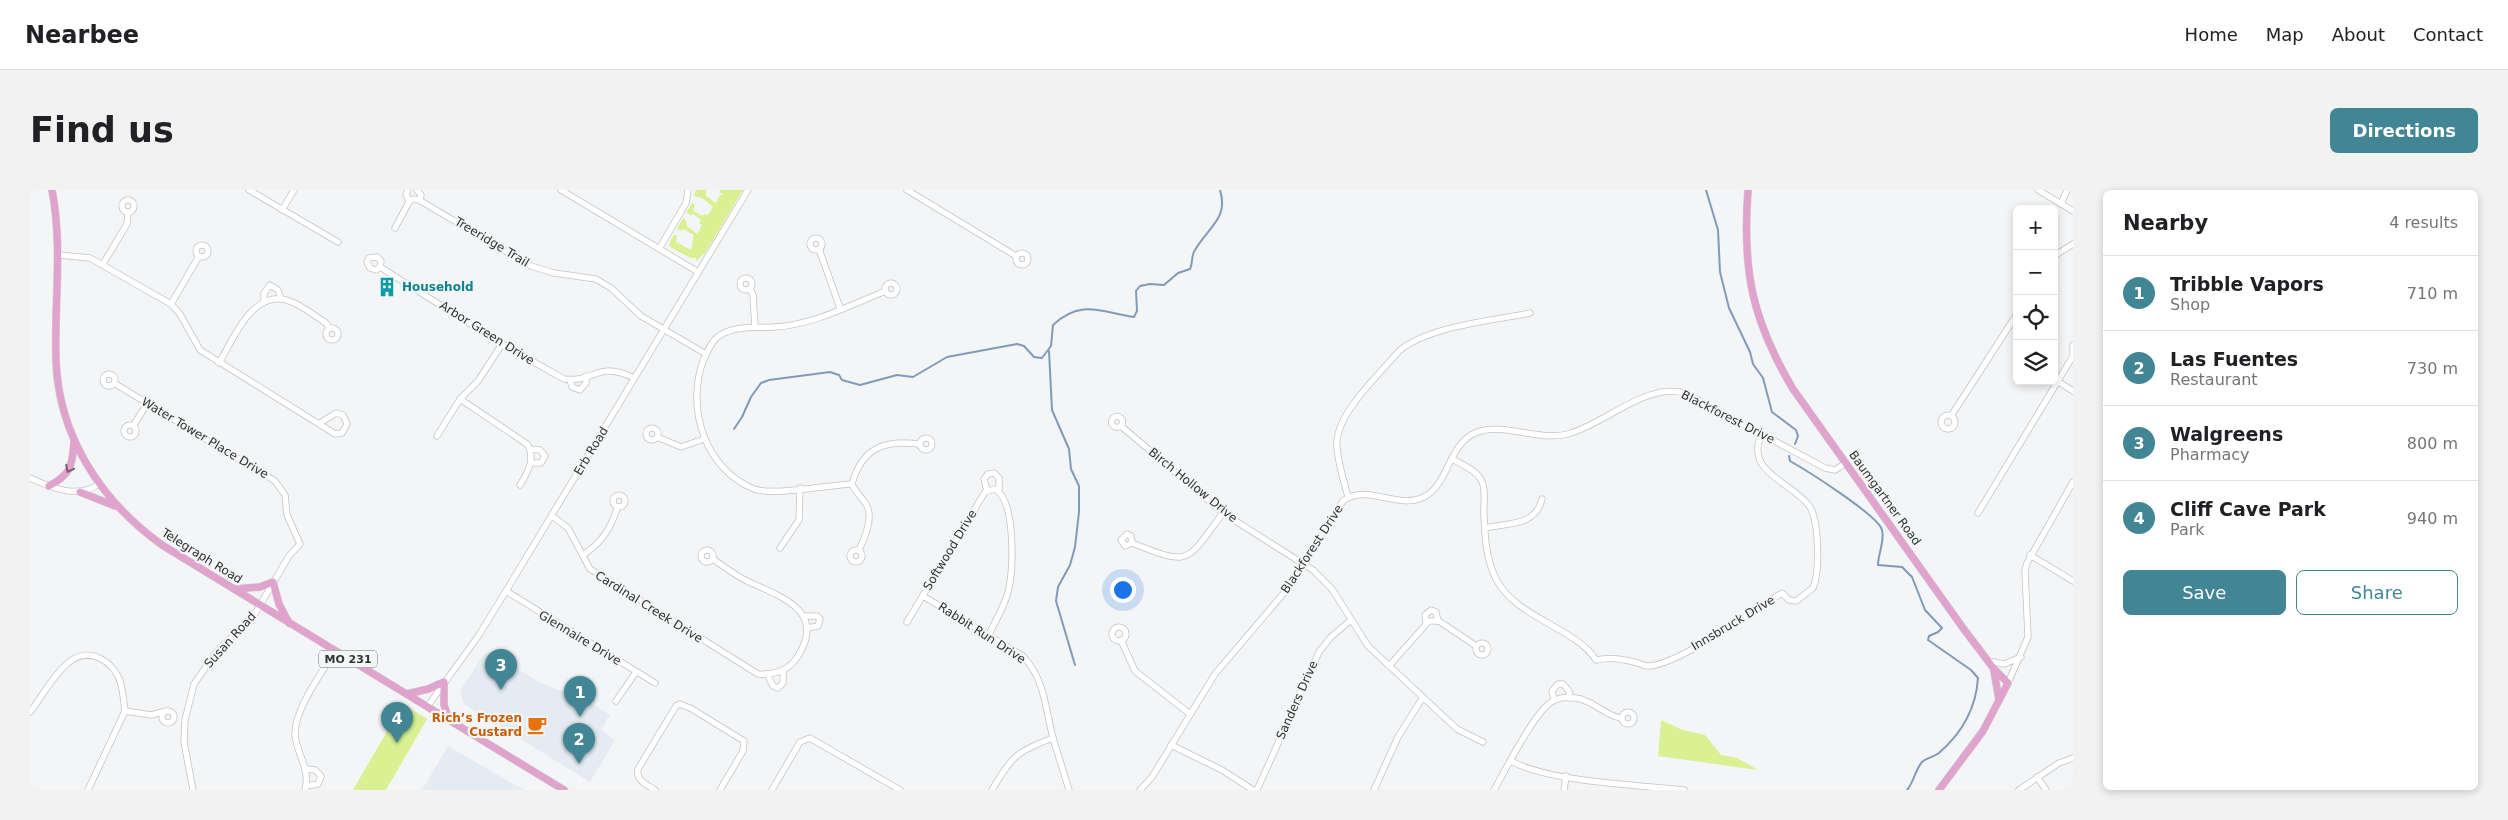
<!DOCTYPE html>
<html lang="en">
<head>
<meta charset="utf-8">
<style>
  body { margin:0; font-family:"DejaVu Sans",sans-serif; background:#f2f2f2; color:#202124 }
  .controls { position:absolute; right:15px; top:15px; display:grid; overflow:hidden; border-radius:8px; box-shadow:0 2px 8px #0003 }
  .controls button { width:45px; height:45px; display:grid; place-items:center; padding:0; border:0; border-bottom:1px solid #e0e0e0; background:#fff; color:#202124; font:25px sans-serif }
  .you { position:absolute; left:1092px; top:399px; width:18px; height:18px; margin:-12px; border:4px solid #fff; border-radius:50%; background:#1a73e8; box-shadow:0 0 0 8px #1a73e833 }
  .badge { display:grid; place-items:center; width:32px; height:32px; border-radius:50%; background:#428695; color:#fff; font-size:16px; font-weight:700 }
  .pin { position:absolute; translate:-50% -41px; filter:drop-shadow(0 1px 2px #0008) }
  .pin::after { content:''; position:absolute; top:26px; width:18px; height:15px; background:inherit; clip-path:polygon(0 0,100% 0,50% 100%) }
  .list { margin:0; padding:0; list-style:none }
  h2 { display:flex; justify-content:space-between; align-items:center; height:65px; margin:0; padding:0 20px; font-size:21px }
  h2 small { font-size:16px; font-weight:400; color:#757577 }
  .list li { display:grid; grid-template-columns:32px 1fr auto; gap:15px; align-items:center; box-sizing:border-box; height:75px; padding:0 20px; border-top:1px solid #e0e0e0 }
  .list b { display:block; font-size:19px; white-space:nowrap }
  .list p { margin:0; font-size:16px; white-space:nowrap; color:#757577 }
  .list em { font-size:16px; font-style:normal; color:#757577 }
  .actions { display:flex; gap:10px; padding:15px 20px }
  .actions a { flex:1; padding:11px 0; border:1px solid #428695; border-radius:8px; text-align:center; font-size:18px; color:#428695 }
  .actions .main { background:#428695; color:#fff }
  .icon { flex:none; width:28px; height:28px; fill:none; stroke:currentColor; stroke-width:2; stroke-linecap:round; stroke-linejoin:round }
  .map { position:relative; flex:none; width:2043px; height:600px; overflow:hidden; border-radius:8px }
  header { display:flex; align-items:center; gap:30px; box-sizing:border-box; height:70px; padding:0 25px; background:#fff; border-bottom:1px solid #e0e0e0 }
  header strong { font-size:24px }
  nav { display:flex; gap:28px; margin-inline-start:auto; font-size:18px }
  .intro { display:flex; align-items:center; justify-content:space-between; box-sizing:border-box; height:120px; padding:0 30px }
  h1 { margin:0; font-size:35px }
  .button { padding:12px 22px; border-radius:8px; background:#428695; color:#fff; font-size:18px; font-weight:700 }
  main { display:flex; gap:30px; padding:0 30px }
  aside { flex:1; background:#fff; border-radius:8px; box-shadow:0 2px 8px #0003 }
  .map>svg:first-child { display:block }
</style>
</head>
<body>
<header>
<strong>Nearbee</strong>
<nav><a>Home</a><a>Map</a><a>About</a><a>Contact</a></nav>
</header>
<div class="intro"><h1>Find us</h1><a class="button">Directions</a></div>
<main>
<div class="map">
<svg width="2043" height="600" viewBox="0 0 2043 600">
  <rect width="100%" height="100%" fill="#f4f5f6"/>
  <!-- built -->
  <g fill="#e4ebf2">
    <polygon points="461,462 507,491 537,504 543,502 580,525 571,540 585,550 560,592 434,514 430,501 454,464"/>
    <polygon points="418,556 494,600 392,600"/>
  </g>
  <!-- green -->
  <g fill="#d9f193">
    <polygon points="666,0 676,0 676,6 686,13 690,5 694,5 689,2 691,0 713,0 675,63 666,71 666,68 661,68 640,57 639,54 644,44 647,46 646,52 661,60 664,45 653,39 652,41 647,39 653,28 656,30 657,36 667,44 672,35 669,33 671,30 663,24 661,25 656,23 662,13 665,14 663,21 673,26 674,24 678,25 683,17 672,8 664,6"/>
    <polygon points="373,514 397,529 356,600 323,600"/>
    <polygon points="1631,530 1653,540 1675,545 1691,565 1707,568 1728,580 1628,566"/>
  </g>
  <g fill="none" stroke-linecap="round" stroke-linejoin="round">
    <!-- stream -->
    <g stroke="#809bba" stroke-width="2">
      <polyline points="1676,0 1688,40 1690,82 1699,118 1720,162 1723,174 1733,188 1742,222 1766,240 1768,246 1765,254"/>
      <polyline points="1019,161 1022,220 1039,259 1041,279 1049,296 1049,322 1045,357 1040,375 1028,397 1026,411 1045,475"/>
      <path d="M704,239L712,227L721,207L731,193L739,190L800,182L809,185L812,190L830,195L867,185L883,187L917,167L987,154L994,156L1004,167L1012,168L1021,156L1023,135C1051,109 1071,122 1104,127L1107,121L1106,101L1110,96L1120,94L1134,95L1148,83L1160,79C1163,73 1161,65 1165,60C1178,37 1199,29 1190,0"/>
      <path d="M1759,266L1760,271C1776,280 1849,326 1852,340C1855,351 1848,364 1848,375L1872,377L1882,387L1895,420L1912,438L1908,442L1899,446L1898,450L1941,480L1948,488C1946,519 1932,543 1909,563C1904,567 1896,568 1892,572C1885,580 1884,592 1877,600"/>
    </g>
    <defs>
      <g id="minor">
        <polyline points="219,0 308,52"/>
        <polyline points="378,0 376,4 379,12"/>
        <polyline points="387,0 391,5 390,11"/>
        <polyline points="531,0 668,82"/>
        <polyline points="877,0 986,66"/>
        <polyline points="2008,0 2043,21"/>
        <circle cx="98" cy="16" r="6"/>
        <polyline points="2031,14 2037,0"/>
        <polyline points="252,20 264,0"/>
        <polyline points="365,38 379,12 383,9 389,10 501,76 524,83 566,89 581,98 611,126 676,164"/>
        <circle cx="786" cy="54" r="6"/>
        <circle cx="172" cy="61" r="6"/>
        <polyline points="629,59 656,13 658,0"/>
        <polyline points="789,59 810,118"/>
        <circle cx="992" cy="69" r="6"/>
        <polyline points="29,65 60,68 141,114 150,124 170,160 305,244 312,243 317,234 313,225 306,223 290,233"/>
        <polyline points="2024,66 2043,54"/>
        <polyline points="73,74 97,34 98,23"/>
        <path d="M350,77L351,71L347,67L339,68L337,72L340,78L346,80L350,77L472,154L534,189C565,193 568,170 604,188"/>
        <circle cx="716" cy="94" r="6"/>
        <circle cx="861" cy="99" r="6"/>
        <polyline points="720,99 723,105 725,137"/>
        <polyline points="234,112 234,103 240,95 248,100 251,109"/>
        <polyline points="141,114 169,66"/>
        <circle cx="302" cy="144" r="6"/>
        <polyline points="2043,155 2043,163"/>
        <path d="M189,173C202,152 219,106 251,109C267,111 283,125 296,133L299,138"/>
        <circle cx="79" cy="190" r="6"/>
        <polyline points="540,190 542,197 550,200 556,193 556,186"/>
        <polyline points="2027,191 2043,201"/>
        <polyline points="84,193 245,291 255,305 257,325 270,354 259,366 223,427 187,461 164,494 155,530 154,552 163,600"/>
        <path d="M430,209L497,254C506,268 498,282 490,295"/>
        <circle cx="1918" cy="232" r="7"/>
        <polyline points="1921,226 1987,124"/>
        <circle cx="1087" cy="232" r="5.5"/>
        <circle cx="100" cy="241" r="6"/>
        <polyline points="103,236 117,214"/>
        <polyline points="1091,236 1193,323 1283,380 1302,399 1338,456 1427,539 1453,552"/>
        <circle cx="622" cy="244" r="6"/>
        <polyline points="407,246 430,209 448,191 472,154"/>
        <polyline points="627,247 651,257 674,249"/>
        <circle cx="896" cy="254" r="6"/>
        <polyline points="500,259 510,260 515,266 511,273 501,273"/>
        <path d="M1422,269C1431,274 1444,279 1450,288C1457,298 1453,314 1454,326C1455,348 1456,369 1466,389C1487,429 1545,437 1566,470C1578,467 1593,469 1604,472C1609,473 1614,476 1619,476C1650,474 1722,421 1752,403L1759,410L1766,411L1783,398C1790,382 1789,332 1780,317C1762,291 1713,283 1732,243"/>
        <path d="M0,288C21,298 48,309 69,294"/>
        <path d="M822,294C800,295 742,306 724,299C675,279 656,219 673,171C677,163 681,151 689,146C704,135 727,138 744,137C783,135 820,115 856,101"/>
        <path d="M822,294C832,257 855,250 889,254"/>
        <path d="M822,294C825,302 831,306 836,314C844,327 835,347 829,360"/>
        <polyline points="957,300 954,289 958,284 964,283 969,288 969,301"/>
        <circle cx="589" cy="311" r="6"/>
        <path d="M1318,307C1314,291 1308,274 1307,257C1304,225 1349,185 1369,161C1398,136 1462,131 1500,123"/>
        <polyline points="1948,323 2043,166"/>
        <path d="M522,326L538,338L560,379L728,484C744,485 759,481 768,466C796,421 752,407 719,392C706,386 694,377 683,369"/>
        <path d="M1455,338C1478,333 1506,336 1512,309"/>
        <path d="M1102,353L1101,346L1097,344L1091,350L1095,356L1102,353C1162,377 1156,372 1193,323"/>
        <polyline points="750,358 769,330 770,298"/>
        <circle cx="826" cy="366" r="6"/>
        <circle cx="677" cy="366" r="6"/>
        <path d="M553,365C571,353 581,339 587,318"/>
        <polyline points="2000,365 2043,391"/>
        <polyline points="476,401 625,493"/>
        <path d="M893,406L993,466C1015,490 1015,517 1023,548C1028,565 1034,583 1039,600"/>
        <polyline points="774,426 787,426 790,429 788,436 777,438"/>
        <path d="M877,432L955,302L965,299C986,311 983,377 979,398C976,414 966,430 959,444"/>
        <polyline points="1396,433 1395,425 1401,420 1406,422 1408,431"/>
        <circle cx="1089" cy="444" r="7"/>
        <polyline points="1091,450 1105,481 1160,524"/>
        <circle cx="1452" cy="459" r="6"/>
        <polyline points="1959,471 1974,474 1991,467"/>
        <polyline points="1359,476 1399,431 1409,431 1446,456"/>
        <polyline points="737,484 743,496 748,498 753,493 753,480"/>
        <polyline points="1978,493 1998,447 1995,381 1997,373 2043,292"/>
        <polyline points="1524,510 1522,501 1528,494 1533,494 1539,501 1540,508"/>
        <polyline points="586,511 606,482"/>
        <polyline points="397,517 449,445 476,401 718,0"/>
        <circle cx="138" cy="527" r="6"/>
        <circle cx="1598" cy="528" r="6"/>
        <path d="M0,522C12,507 23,485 38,473C59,455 84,471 91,494C93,503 94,512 95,521"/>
        <polyline points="1141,555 1192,580 1223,600"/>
        <path d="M1481,571C1519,592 1609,595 1654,600"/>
        <polyline points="276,579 285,580 291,586 288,594 276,596"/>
        <polyline points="2007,587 2016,600"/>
        <polyline points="58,600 95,521 121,525 136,521"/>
        <path d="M275,600C281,579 266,563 265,544C265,518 292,483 305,461"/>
        <path d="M625,600C616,594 606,591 608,579L646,516L650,514L662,519L714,551L713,561L690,600"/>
        <polyline points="742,600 770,552 780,548 870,600"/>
        <path d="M962,600C981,567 987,561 1023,548"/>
        <path d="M1110,600L1122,587L1185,484L1253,404L1313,311C1337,293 1368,320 1394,307C1419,294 1418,255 1445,243C1470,231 1510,252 1538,244C1575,234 1619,190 1657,204L1795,278L1805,280L1816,273"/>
        <polyline points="1227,600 1289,462 1301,447 1321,430"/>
        <polyline points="1344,600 1368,547 1393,507"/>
        <path d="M1464,600C1475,581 1506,519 1523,511C1530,507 1539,507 1546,508C1563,510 1575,526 1591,528"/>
        <polyline points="1534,600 1536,586"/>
        <polyline points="1989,600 2029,573 2043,568"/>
      </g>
      <g id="major">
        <path d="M22,0C33,57 24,113 26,171C29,247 71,311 132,355L534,600"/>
        <path d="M1718,0C1712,80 1722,130 1763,199L1933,438L1964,479L1978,493L1953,541L1909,600"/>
        <path d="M19,296C41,284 42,277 44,253"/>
        <polyline points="50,302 85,316"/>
        <polyline points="204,399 230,397 243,392 249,414 259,433"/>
        <polyline points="1964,481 1969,510"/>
        <polyline points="377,504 398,499 414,492 414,515 419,530"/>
      </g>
    </defs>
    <!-- minor casing -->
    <use href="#minor" stroke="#c2c3c4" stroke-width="7"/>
    <!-- major casing -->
    <use href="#major" stroke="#d2d2d2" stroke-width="8"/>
    <!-- minor -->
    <use href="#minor" stroke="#fff" stroke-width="5.5"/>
    <!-- major -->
    <use href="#major" stroke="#e0a3cd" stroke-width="7"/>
  </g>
  <!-- one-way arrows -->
  <defs><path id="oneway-chevron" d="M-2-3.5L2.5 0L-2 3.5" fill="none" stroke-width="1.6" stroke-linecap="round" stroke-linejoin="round" transform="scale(1.25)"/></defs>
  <use stroke="#775f70" href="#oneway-chevron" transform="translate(39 279) rotate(117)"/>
  <!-- icons -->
  <defs>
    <symbol id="building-bare" viewBox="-9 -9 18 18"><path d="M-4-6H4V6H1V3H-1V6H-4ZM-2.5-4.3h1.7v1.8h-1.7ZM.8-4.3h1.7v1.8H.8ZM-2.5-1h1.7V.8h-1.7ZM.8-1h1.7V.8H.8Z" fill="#0f9aa8" stroke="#f4f5f6" stroke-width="2.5" paint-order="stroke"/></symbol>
    <symbol id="cafe-bare" viewBox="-9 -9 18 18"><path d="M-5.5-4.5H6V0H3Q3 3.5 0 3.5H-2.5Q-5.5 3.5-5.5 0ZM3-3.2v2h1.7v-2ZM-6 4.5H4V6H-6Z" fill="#e8710a" stroke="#f4f5f6" stroke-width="2.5" paint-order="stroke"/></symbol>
  </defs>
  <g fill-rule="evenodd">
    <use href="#building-bare" x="343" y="83" width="28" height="28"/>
    <use href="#cafe-bare" x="493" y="521" width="28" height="28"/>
  </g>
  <g text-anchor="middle" stroke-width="4.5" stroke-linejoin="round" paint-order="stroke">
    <!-- shield labels -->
    <rect fill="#f4f5f6" stroke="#6c6c6d" stroke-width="1" x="289" y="460.5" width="58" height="17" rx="4"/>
    <g font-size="11" font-weight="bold" fill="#313232">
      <text x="318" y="473">MO 231</text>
    </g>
    <!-- street labels -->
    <g font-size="12" fill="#313232" stroke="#f4f5f6">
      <text transform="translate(462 52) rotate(31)" y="4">Treeridge Trail</text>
      <text transform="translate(457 143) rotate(32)" y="4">Arbor Green Drive</text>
      <text transform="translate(1698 227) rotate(27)" y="4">Blackforest Drive</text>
      <text transform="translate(175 248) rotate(31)" y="4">Water Tower Place Drive</text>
      <text transform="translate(561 261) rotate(-59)" y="4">Erb Road</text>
      <text transform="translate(1163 295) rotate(39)" y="4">Birch Hollow Drive</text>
      <text transform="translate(1855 308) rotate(54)" y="4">Baumgartner Road</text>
      <text transform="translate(1282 359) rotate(-57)" y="4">Blackforest Drive</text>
      <text transform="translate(920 360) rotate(-59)" y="4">Softwood Drive</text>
      <text transform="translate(172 366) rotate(32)" y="4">Telegraph Road</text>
      <text transform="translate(619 417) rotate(32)" y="4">Cardinal Creek Drive</text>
      <text transform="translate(1703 433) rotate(-31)" y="4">Innsbruck Drive</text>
      <text transform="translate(952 443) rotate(33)" y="4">Rabbit Run Drive</text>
      <text transform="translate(550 448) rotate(31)" y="4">Glennaire Drive</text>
      <text transform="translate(200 450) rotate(-48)" y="4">Susan Road</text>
      <text transform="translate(1267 510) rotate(-66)" y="4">Sanders Drive</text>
    </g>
    <!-- culture labels -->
    <g font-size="12" font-weight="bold" fill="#0d838f" stroke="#f4f5f6" text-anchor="start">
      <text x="372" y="101">Household</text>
    </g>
    <!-- food labels -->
    <g font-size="12" font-weight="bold" fill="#c56008" stroke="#f4f5f6" text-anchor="end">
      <text x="492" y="532">Rich’s Frozen<tspan x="492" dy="14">Custard</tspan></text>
    </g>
  </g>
</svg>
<div class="controls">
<button>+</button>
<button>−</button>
<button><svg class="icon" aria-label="locate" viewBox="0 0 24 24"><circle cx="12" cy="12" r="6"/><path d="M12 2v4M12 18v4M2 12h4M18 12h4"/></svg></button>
<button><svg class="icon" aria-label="layers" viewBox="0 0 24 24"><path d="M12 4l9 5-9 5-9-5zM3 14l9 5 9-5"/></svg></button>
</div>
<div class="you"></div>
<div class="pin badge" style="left:550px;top:527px">1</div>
<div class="pin badge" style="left:549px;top:574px">2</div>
<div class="pin badge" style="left:471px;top:500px">3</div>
<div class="pin badge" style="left:367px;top:553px">4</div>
</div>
<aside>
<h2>Nearby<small>4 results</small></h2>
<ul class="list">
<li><span class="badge">1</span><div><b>Tribble Vapors</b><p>Shop</p></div><em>710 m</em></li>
<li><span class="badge">2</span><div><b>Las Fuentes</b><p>Restaurant</p></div><em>730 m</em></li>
<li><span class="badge">3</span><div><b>Walgreens</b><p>Pharmacy</p></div><em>800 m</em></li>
<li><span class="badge">4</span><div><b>Cliff Cave Park</b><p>Park</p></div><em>940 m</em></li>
</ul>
<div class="actions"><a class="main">Save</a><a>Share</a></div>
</aside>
</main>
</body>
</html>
